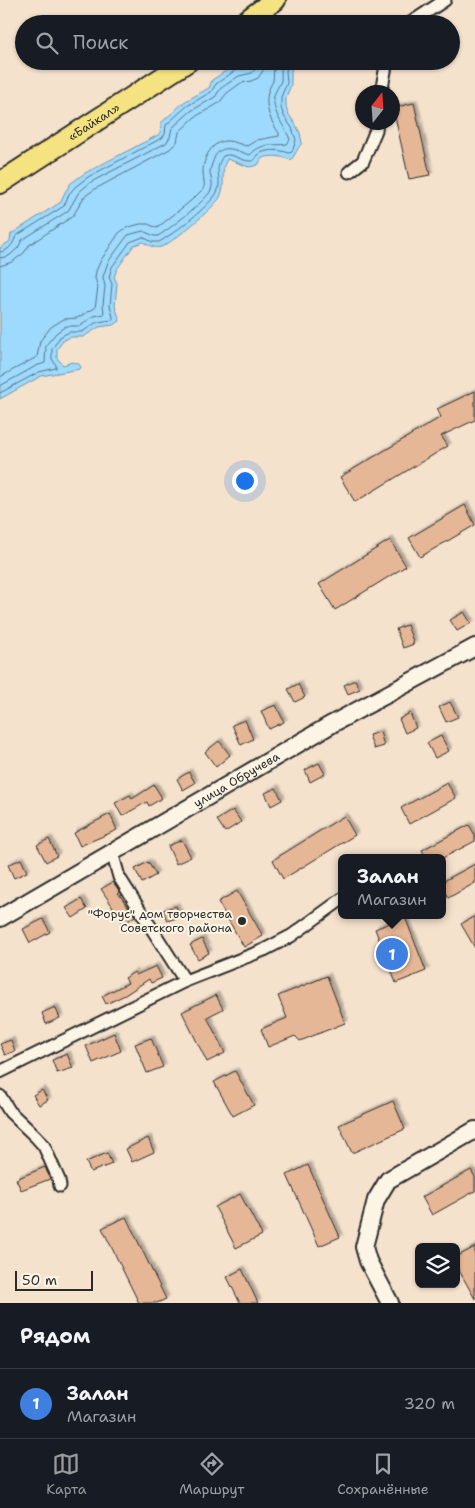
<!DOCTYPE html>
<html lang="ru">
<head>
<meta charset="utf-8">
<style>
  body { margin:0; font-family:"Shantell Sans",sans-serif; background:#20242c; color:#f1f3f6 }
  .controls { position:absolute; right:15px; bottom:15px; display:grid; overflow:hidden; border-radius:8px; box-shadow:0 1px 4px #0004 }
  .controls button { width:45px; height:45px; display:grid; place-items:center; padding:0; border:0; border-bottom:1px solid #363941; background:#171b24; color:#f1f3f6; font:25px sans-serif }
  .compass { position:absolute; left:355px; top:85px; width:45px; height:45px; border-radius:50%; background:#171b24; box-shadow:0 1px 4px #0004; rotate:17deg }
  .scale { position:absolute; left:15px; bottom:12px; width:78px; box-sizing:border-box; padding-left:5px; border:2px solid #2b2b2b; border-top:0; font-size:14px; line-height:18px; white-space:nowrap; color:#2b2b2b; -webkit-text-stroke:4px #fcf5e5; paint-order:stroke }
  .you { position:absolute; left:244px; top:480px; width:18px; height:18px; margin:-12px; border:4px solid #fff; border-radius:50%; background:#1a73e8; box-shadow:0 0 0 8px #1a73e833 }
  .badge { display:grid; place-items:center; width:32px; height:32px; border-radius:50%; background:#98999b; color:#fff; font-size:16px; font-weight:700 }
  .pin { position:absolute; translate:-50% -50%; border:2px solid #fff; box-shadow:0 1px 5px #0006 }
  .popup { position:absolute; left:338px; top:854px; width:108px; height:65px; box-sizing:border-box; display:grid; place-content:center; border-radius:8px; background:#171b24; filter:drop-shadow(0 1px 4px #0005); font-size:16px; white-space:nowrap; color:#9ea1a6 }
  .popup b { font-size:19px; color:#f1f3f6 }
  .popup::after { content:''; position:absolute; left:50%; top:100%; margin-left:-10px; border:10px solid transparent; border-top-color:#171b24 }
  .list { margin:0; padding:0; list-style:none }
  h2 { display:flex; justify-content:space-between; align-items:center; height:65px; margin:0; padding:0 20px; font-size:21px }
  h2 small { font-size:16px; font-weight:400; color:#9ea1a6 }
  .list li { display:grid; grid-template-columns:32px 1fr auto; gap:15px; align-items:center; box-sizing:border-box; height:70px; padding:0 20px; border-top:1px solid #363941 }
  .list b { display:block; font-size:19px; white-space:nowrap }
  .list p { margin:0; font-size:16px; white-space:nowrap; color:#9ea1a6 }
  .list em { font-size:16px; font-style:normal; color:#9ea1a6 }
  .icon { flex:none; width:28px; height:28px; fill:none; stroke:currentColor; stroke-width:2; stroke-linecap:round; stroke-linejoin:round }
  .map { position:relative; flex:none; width:475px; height:1303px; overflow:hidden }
  .search { position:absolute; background:#171b24; box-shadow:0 1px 4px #0004; left:15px; right:15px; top:15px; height:55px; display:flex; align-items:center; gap:12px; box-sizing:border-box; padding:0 18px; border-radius:28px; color:#9ea1a6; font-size:19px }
  .sheet { height:135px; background:#171b24 }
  nav { display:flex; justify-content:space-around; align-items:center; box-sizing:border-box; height:70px; border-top:1px solid #363941; background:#171b24; font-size:14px; color:#9ea1a6 }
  nav a { display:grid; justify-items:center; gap:2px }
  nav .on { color:#98999b }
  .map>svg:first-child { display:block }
</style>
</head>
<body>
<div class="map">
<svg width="475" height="1303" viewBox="0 0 475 1303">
  <defs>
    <filter id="shadow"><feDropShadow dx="3" dy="-3" stdDeviation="1" flood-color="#0004"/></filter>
  </defs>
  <rect width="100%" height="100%" fill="#f5e2cd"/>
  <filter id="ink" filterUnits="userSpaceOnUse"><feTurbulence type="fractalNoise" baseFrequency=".02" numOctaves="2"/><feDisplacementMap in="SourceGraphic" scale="10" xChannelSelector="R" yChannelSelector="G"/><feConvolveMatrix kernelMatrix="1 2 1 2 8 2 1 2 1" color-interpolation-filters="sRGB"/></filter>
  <g filter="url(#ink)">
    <!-- water -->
    <path fill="#9ddafe" stroke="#6f94aa" d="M254,61H294L291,71V85L286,97V107L289,115L296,125L300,133L302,143C297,148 296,154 291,160C281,156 273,155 262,158L258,165L249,167L227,159C219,173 227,183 220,197C216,206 171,244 161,247C155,249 148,245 143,242L134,245L117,269L114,277L117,283L115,306L120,321L113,325L99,327L83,337H70L63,341L57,349V358L63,365L72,362L78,363L81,367L80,369L41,376L0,399V248L10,241L11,234L61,202L65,192L71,183L85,173L160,134L161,123L184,102L209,88L212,80L235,65Z"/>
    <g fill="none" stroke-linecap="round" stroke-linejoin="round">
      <!-- shore -->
      <g stroke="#59717f" stroke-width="1">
        <path d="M0,252C9,251 13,244 16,236L64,206L69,194L75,187L88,177L162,138L165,134L166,125L187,106L211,92L216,84L236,70L249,68L251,61"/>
        <polyline points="0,258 9,256 18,248 22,240 68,211 79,192 91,182 166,143 170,137 172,128 191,111 215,97 221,88 239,76 252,73 256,68 257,61"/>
        <polyline points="0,266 12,262 24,253 29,245 73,216 84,197 95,189 170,149 177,142 179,132 195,117 219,103 227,93 241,83 251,81 258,78 264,69 265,61"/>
        <path d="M0,377L37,357L40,341L51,327L64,319L77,318L95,308L98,287L95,278L96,271L101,260L119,233L126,228L140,224H148L157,228L193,199L204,188C205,182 203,178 203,172C203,158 212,140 228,141C234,141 241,145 247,146L257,140L279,136V133C271,122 264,107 268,92C269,88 271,85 273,81C274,75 273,68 275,61"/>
        <path d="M0,386L36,366L45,363L46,345L56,333L66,326H80L94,316L104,314L103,305L105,286L103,277L108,262L128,235L143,231L154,236H158C168,230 207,200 211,190C214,183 210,178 210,171C211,166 213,161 215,156C224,142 238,152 250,155C262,142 272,146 287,144L290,140L289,137C283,123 272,113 274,96C275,91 279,86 281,81C282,75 280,69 282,61"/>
        <path d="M0,393L39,372L56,368V365L52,359V349L60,337L69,332H82L97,322L113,320V317L110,306L112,284L109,277L112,267L130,242L143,237L152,242H159C172,235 214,203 218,190C222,176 213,171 223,156C232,152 240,161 250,161C255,162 255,158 258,155C266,148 281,150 289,153L292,152L296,140L292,128L284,116L281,108V97L287,83L286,71L289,61"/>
      </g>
    </g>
    <!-- building -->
    <g fill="#e6b796" stroke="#2b2b2b" filter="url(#shadow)">
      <polygon points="414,103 430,175 409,179 393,108"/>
      <polygon points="475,391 475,420 441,436 448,446 355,502 340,477 441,417 437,409"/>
      <polygon points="465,505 475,525 420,557 409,538"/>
      <polygon points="390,540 406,566 335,610 319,584"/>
      <polygon points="464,612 471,623 457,631 450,620"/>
      <polygon points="407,625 414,644 403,648 396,629"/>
      <polygon points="355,680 360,689 348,694 344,685"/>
      <polygon points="298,684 305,697 295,702 288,689"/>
      <polygon points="450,702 458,717 446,722 439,707"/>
      <polygon points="276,705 284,722 269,729 261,711"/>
      <polygon points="410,713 416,728 405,733 399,719"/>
      <polygon points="245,720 253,739 241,745 232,725"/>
      <polygon points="380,732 384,746 374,749 369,735"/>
      <polygon points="441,736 449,751 435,758 427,743"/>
      <polygon points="219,741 230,755 216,767 205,752"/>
      <polygon points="319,763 325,774 310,782 305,770"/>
      <polygon points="189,772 195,783 183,790 177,779"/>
      <polygon points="447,783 456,798 409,824 401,808"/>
      <polygon points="154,785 162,798 149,806 147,802 122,816 115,803 130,795 132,799"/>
      <polygon points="276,788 282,800 271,806 265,793"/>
      <polygon points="233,810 241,822 225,832 217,820"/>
      <polygon points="110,814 117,830 80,846 74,833"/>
      <polygon points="344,816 355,835 283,879 273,860"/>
      <polygon points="469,825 475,835 475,841 443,858 426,858 422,850"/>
      <polygon points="49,839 57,856 46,862 37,845"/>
      <polygon points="182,840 191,857 176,864 168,846"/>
      <polygon points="21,859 27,872 14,878 8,865"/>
      <polygon points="148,862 156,875 142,883 135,869"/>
      <polygon points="475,864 475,883 448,898 442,886 442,882"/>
      <polygon points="113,882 120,892 118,893 135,916 124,924 112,908 113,907 101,889"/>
      <polygon points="237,891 263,936 244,947 218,902"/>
      <polygon points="81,899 87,909 73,918 66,908"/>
      <polygon points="176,906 180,917 167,921 163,910"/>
      <polygon points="475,916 475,948 461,924"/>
      <polygon points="405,917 426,971 396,983 375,929"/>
      <polygon points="43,919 50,932 30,943 23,929"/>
      <polygon points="202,939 209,953 198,959 190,945"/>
      <polygon points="156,966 162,978 151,983 149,979 125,995 106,1004 102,996 128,983 125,978 134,972 136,975"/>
      <polygon points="327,976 345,1023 300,1041 295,1036 268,1047 261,1029 287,1018 278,996"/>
      <polygon points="216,995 223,1009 207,1017 225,1053 207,1062 182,1012"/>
      <polygon points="55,1007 60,1018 46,1024 42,1013"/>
      <polygon points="114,1033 121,1051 93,1063 86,1046"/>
      <polygon points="151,1038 163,1067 147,1073 135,1044"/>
      <polygon points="11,1040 15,1051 5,1055 0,1044"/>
      <polygon points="67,1054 73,1068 57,1073 52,1060"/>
      <polygon points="235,1071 254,1105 233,1116 214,1082"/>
      <polygon points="42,1090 48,1100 39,1105 33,1095"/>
      <polygon points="393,1101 405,1129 352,1153 339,1125"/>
      <polygon points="148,1138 154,1152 132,1162 126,1149"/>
      <polygon points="107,1153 112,1164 91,1172 86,1162"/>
      <polygon points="308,1165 340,1237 319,1246 287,1175"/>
      <polygon points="45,1167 50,1179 21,1190 16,1179"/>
      <polygon points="471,1170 475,1177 475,1191 432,1215 422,1197"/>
      <polygon points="240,1194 262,1235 236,1248 215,1207"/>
      <polygon points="126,1217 166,1299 157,1303 139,1303 102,1228"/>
      <polygon points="475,1247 475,1299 456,1265 456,1257"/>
      <polygon points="242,1269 258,1303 240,1303 227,1277"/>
    </g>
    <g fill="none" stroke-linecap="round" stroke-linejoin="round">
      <defs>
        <g id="street">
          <polyline points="409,24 445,0"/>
          <polyline points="381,92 387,61"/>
          <polyline points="349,172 363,161 376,130 377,122"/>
          <polyline points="112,852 119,877 185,981"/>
          <polyline points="0,1072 185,981 264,950 291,936 342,899"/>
          <polyline points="0,1096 10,1112 36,1137 44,1146 59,1180 60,1186"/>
        </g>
        <g id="secondary">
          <path id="s1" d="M0,918L332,724L475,647"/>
          <polyline points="390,1303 368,1261 364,1247 376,1200 388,1180 475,1130"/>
        </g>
        <g id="highway">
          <polyline points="242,24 275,0"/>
          <path id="s2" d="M0,183L188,61"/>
        </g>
      </defs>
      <!-- street casing -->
      <use href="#street" stroke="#2b2b2b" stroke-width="15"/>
      <!-- secondary casing -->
      <use href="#secondary" stroke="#2b2b2b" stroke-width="20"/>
      <!-- highway casing -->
      <use href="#highway" stroke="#2b2b2b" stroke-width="24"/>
      <!-- street -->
      <use href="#street" stroke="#fcf5e5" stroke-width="11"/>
      <!-- secondary -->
      <use href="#secondary" stroke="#fcf5e5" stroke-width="16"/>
      <!-- highway -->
      <use href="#highway" stroke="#f5e382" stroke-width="20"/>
    </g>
  </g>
  <!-- markers -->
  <circle fill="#2b2b2b" stroke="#fcf5e5" stroke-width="2" cx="242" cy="921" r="5"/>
  <g text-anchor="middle" stroke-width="4" stroke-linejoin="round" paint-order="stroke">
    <!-- street labels -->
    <g font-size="12" fill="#2b2b2b" stroke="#fcf5e5">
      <text dy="4" stroke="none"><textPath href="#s2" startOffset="112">«Байкал»</textPath></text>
      <text dy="4" stroke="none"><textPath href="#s1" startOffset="274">улица Обручева</textPath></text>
    </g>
    <!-- poi labels -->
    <g font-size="12" fill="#2b2b2b" stroke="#fcf5e5" text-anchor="end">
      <text x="232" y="918">"Форус" дом творчества<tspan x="232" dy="14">Советского района</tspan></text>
    </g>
  </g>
</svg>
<div class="controls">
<button><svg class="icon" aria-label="layers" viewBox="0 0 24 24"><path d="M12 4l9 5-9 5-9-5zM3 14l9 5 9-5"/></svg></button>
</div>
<svg class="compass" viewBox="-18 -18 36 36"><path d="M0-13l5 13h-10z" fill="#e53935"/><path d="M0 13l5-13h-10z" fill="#9ea1a6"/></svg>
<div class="scale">50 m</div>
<div class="you"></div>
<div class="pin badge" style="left:392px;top:954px;background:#3f7fe0">1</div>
<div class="popup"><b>Залан</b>Магазин</div>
<div class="search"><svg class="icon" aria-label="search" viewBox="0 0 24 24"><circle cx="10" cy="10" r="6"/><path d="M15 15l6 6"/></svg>Поиск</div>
</div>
<section class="sheet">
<h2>Рядом<small></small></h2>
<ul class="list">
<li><span class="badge" style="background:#3f7fe0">1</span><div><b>Залан</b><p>Магазин</p></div><em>320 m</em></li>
</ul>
</section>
<nav>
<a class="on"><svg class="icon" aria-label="map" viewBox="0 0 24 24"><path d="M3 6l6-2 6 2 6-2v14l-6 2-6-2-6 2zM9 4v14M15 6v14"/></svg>Карта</a>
<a><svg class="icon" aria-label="directions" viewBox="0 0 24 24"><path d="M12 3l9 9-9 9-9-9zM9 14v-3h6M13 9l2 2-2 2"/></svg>Маршрут</a>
<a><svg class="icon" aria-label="saved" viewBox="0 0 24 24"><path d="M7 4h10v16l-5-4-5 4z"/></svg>Сохранённые</a>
</nav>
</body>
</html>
